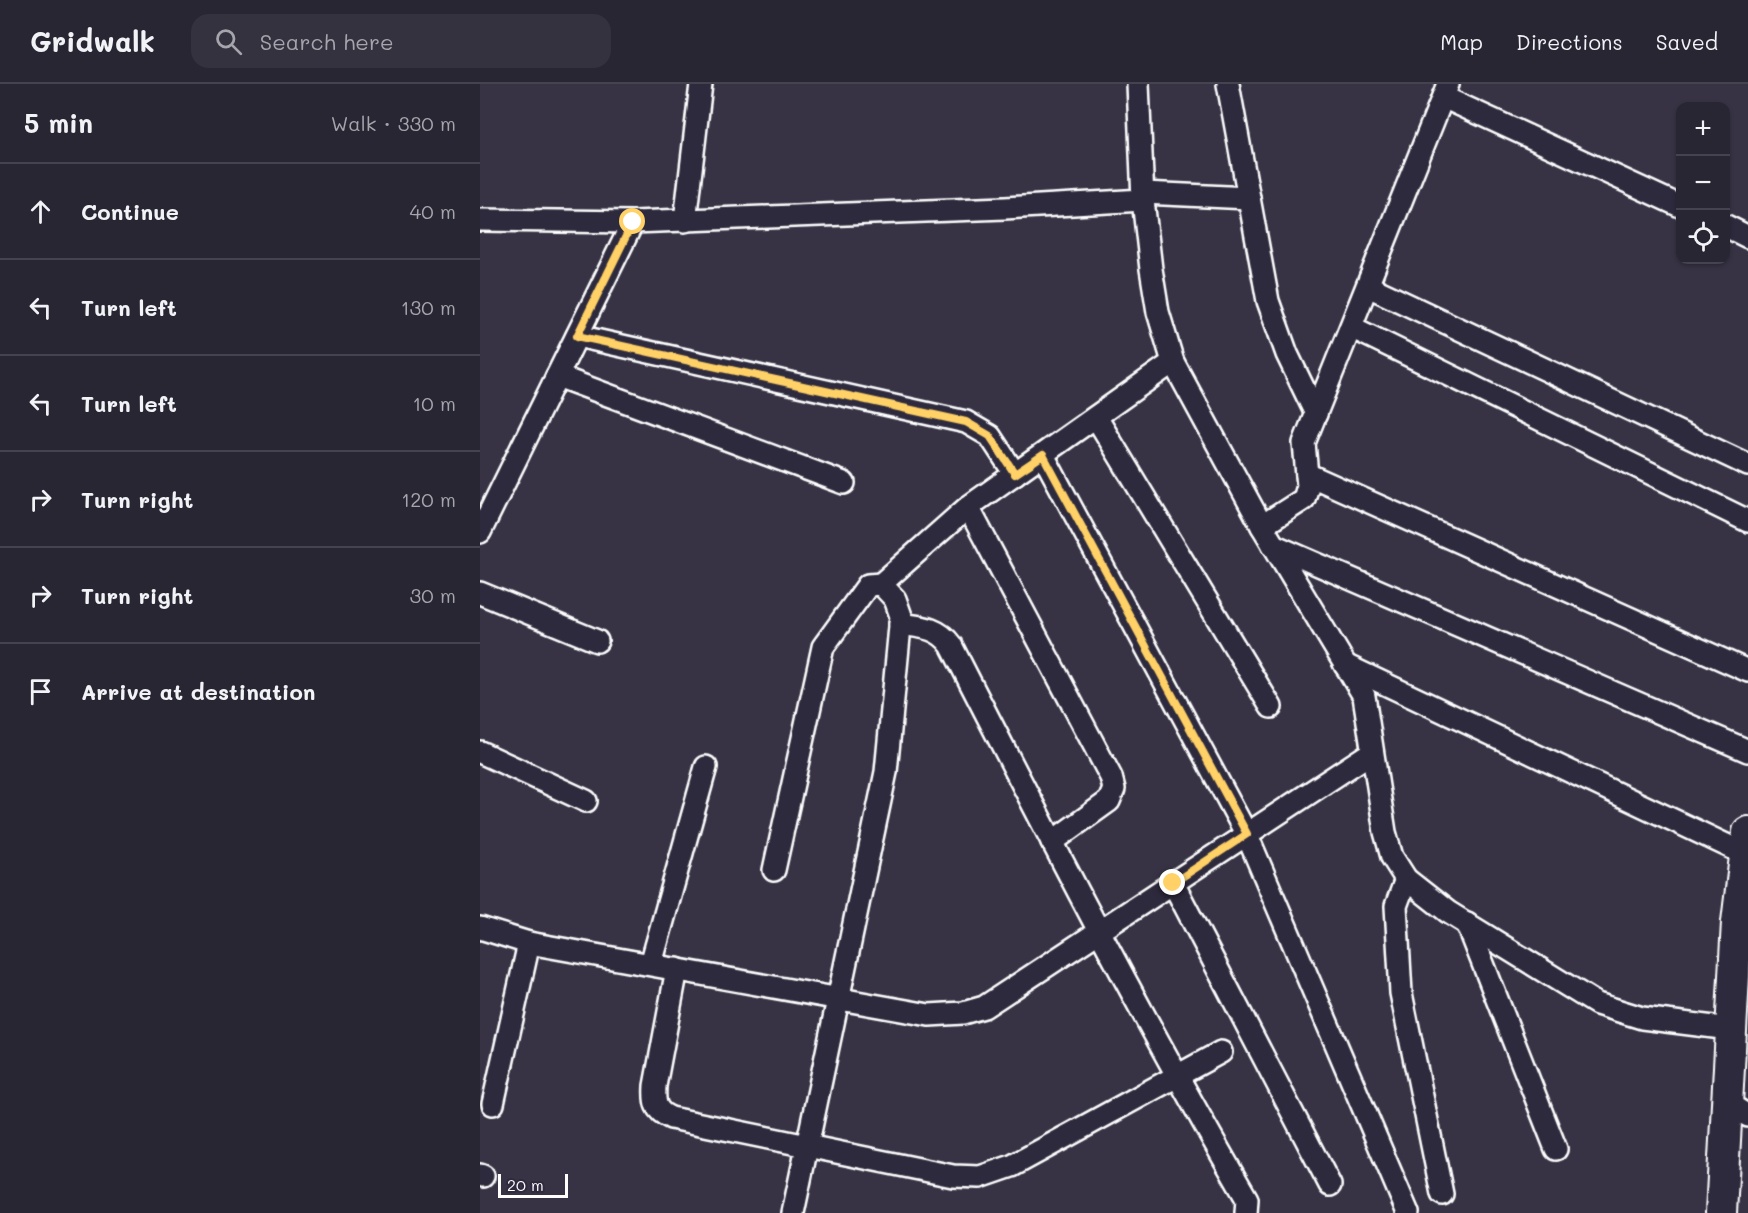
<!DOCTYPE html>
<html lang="en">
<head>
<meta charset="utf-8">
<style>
  body { margin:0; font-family:Mali,sans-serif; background:#353240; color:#f1f3f6 }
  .controls { position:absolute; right:18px; top:18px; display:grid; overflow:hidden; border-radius:12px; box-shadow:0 2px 4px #0004 }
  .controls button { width:54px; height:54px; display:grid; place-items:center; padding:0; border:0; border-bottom:2px solid #45434f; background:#292634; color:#f1f3f6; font:30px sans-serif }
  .scale { position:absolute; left:18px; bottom:15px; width:70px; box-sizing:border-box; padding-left:6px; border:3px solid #fff; border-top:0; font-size:16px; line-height:21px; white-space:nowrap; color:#fff; -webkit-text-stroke:4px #2f2a3d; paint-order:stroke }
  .stop { position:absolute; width:18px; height:18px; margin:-14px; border:4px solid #ffd166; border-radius:50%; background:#fff }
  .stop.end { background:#ffd166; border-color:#fff; box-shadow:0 2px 6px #0008 }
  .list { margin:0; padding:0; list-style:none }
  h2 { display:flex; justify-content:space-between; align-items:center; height:78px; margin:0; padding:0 24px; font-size:26px }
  h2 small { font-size:20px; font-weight:400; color:#a5a5ac }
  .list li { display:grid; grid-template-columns:39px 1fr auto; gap:18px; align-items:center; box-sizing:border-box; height:96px; padding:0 24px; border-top:2px solid #45434f }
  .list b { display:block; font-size:22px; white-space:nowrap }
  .list em { font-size:20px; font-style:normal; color:#a5a5ac }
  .icon { flex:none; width:33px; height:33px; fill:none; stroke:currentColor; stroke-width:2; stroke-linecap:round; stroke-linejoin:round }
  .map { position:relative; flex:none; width:1268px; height:1129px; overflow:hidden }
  header { display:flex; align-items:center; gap:36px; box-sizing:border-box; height:84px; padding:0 30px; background:#292634; border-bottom:2px solid #45434f }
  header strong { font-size:28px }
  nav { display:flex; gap:33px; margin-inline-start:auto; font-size:21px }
  .search { width:420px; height:54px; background:#353240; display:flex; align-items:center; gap:15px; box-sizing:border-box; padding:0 21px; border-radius:18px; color:#a5a5ac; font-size:22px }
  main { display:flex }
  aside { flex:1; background:#292634 }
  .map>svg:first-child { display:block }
</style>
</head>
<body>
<header>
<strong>Gridwalk</strong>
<div class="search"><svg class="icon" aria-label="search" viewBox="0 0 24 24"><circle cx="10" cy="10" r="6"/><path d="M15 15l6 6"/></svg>Search here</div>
<nav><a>Map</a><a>Directions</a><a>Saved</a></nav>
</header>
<main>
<aside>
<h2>5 min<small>Walk · 330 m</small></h2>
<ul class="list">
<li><svg class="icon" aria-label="ahead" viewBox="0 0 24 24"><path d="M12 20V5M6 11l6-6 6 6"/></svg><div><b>Continue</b></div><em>40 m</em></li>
<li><svg class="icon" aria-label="left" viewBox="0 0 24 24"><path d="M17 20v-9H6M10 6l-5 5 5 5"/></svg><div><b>Turn left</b></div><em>130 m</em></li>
<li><svg class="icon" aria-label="left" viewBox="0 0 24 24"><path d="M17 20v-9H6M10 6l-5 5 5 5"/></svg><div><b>Turn left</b></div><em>10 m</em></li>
<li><svg class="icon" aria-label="right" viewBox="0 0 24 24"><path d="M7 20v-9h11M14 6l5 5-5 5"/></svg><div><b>Turn right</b></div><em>120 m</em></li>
<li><svg class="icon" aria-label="right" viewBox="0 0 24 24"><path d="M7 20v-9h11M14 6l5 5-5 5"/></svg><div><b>Turn right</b></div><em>30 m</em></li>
<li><svg class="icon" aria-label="arrive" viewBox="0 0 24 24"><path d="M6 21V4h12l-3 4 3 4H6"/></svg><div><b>Arrive at destination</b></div></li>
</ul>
</aside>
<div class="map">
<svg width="1268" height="1129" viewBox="0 0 1268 1129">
  <rect width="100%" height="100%" fill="#373345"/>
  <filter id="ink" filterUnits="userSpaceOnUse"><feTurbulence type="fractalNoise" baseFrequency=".0167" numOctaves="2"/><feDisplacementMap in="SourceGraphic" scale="12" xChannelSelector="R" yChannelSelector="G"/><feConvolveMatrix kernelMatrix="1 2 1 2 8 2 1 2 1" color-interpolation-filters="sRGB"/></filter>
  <g filter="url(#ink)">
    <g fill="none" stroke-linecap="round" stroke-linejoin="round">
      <defs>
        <g id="street">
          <polyline points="658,0 663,116 671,185 678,228 693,278 782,442 884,612 905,748 912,773 926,795 968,828 1117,920 1162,934 1250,945"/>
          <polyline points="748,0 788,217 807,270 836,330"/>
          <polyline points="963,13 1200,122"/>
          <polyline points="663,109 769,114"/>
          <polyline points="0,136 153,138 525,124 663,116"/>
          <polyline points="205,137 221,0"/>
          <polyline points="1246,142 1268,153"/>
          <polyline points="888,202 1268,381"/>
          <polyline points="871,243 1268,437"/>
          <polyline points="97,252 486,338 510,352 535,390"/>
          <polyline points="77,292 364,399"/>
          <polyline points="616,333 791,623"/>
          <polyline points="563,371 767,751 928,1129"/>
          <polyline points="827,390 1268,587"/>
          <polyline points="488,423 631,693 634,705 629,717 572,758"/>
          <polyline points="782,442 824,415 828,402 824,359 968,0"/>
          <polyline points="0,448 153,138"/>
          <polyline points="793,461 1268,667"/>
          <polyline points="401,500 488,423 693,278"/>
          <polyline points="0,509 117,557"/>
          <path d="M420,540C441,543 458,543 471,561C566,747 662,934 767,1115L766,1129"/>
          <polyline points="865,581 1265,770"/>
          <polyline points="0,668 106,717"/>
          <polyline points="294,786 343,563 388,501 401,500 415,515 421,532 406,688 313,1129"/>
          <polyline points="926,795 916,822 921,909 962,1110"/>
          <polyline points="693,799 850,1101"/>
          <polyline points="987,839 1076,1065"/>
          <polyline points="0,844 49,859 449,931 483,929 504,923 892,668"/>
          <polyline points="171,880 226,683"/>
          <path d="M197,885L175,1002C174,1019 175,1027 191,1034L473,1092L500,1093L532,1082L741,968"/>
          <polyline points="1246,1018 1268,1032"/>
          <polyline points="13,1020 49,859"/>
          <polyline points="0,1091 3,1092"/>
        </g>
        <polyline id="secondary" points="1241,1129 1257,838 1268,748"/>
      </defs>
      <!-- street casing -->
      <use href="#street" stroke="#fff" stroke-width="26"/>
      <!-- secondary casing -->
      <use href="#secondary" stroke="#fff" stroke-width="34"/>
      <!-- street -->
      <use href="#street" stroke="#2f2a3d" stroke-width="21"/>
      <!-- secondary -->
      <use href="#secondary" stroke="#2f2a3d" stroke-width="30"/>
    </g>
  </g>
  <g fill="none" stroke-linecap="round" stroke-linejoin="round" filter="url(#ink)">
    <!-- route -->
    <polyline stroke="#ffd166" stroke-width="8" points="153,138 97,252 486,338 510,352 535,390 563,371 767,750 693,799"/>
  </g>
</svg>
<div class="controls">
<button>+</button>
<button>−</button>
<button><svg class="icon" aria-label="locate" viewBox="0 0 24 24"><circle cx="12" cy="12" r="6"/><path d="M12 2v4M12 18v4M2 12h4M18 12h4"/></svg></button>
</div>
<div class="scale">20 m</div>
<div class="stop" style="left:153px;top:138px"></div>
<div class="stop end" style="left:693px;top:799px"></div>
</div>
</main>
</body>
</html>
